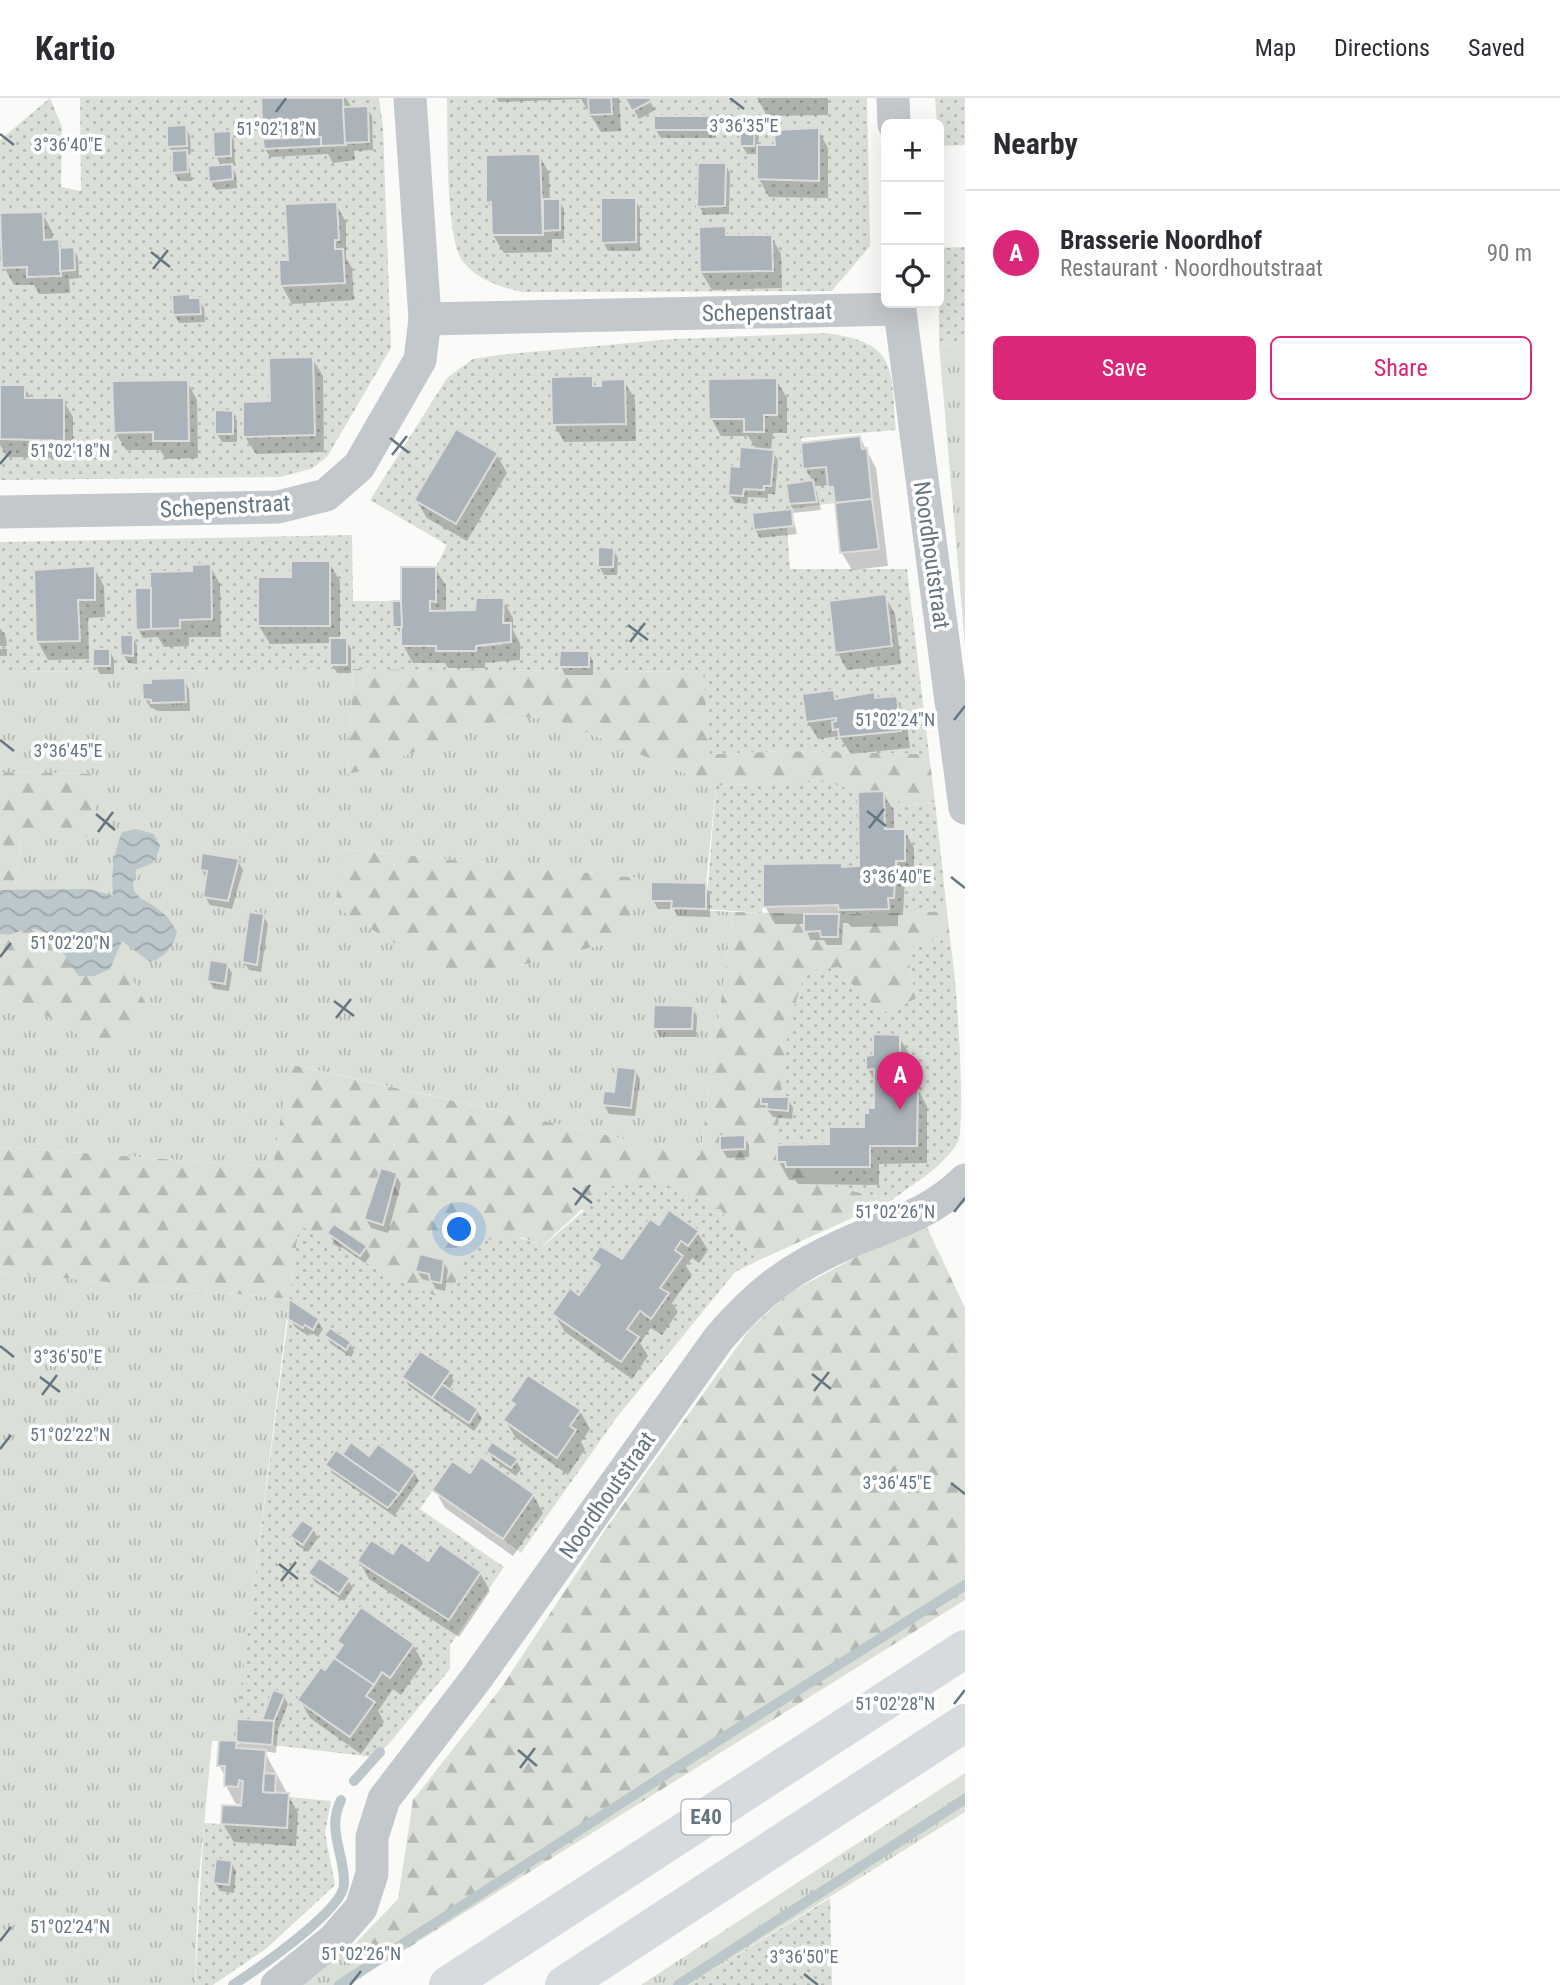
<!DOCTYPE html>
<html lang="en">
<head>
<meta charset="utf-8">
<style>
  body { margin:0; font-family:"Roboto Condensed",sans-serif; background:#f2f2f3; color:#2b2b33 }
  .controls { position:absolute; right:21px; top:21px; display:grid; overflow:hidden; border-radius:10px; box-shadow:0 7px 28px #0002 }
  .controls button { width:63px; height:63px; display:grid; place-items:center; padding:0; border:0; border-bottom:2px solid #e1e1e2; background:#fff; color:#2b2b33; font:35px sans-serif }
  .you { position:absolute; left:460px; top:1132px; width:24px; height:24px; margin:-18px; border:5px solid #fff; border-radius:50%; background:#1a73e8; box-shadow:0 0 0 10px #1a73e833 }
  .badge { display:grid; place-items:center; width:46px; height:46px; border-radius:50%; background:#db2777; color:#fff; font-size:23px; font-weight:700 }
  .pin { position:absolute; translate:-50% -58px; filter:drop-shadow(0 2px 4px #0008) }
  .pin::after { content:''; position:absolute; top:37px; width:24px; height:21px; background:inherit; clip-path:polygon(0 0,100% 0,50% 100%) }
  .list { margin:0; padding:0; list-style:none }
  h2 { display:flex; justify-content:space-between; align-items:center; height:91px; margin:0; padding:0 28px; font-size:30px }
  h2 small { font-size:23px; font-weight:400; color:#7c7c81 }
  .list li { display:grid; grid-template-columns:46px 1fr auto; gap:21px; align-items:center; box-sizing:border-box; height:126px; padding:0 28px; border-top:2px solid #e1e1e2 }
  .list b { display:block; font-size:26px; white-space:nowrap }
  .list p { margin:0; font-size:23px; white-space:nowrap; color:#7c7c81 }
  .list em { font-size:23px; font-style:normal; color:#7c7c81 }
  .actions { display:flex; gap:14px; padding:21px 28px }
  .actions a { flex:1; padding:16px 0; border:2px solid #db2777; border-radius:10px; text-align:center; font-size:24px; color:#db2777 }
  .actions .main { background:#db2777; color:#fff }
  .icon { flex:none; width:38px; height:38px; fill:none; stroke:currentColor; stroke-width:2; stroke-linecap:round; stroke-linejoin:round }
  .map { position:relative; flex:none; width:965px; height:1887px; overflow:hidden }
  header { display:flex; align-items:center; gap:42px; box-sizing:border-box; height:98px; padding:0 35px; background:#fff; border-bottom:2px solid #e1e1e2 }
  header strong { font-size:33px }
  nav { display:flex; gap:38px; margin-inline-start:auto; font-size:24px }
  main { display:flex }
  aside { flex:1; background:#fff }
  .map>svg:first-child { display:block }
</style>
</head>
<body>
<header>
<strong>Kartio</strong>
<nav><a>Map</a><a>Directions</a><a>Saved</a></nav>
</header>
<main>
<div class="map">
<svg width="965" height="1887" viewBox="0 0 965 1887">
  <defs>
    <pattern id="grass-tufts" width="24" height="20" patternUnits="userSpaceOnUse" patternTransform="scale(1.75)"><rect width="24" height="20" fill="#dadfd7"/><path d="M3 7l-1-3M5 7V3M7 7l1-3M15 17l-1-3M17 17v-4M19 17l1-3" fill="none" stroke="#b4b9b4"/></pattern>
    <pattern id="forest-firs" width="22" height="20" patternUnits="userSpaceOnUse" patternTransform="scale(1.75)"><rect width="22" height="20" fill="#dadfd7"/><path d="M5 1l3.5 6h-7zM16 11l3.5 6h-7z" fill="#b4b9b4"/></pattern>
    <pattern id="park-dots" width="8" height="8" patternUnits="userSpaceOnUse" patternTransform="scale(1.75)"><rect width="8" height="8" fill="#dadfd7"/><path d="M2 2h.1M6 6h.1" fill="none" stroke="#b4b9b4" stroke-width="1.8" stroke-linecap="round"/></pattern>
    <pattern id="water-waves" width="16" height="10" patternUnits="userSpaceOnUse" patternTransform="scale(1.75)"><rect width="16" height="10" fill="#bbc7cb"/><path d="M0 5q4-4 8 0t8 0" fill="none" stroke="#9ca6aa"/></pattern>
  </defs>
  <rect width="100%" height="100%" fill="#fafaf8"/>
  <!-- grass -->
  <g fill="url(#grass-tufts)" fill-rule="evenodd">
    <polygon points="965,245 965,547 939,247"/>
    <path d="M353,571L348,676L371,671L467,633L510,619L552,620L716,688L706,785L651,784V802L672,803V810L733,814L700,1058L290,966L273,1069L0,1049V892L98,947L59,809L15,787L22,731L94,676L0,674V574ZM344,751L638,780L628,840L526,866L450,875L389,842L335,808Z"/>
    <polygon points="0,1174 289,1201 235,1643 212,1643 198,1790 195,1887 0,1887"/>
    <polygon points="965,1675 965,1714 689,1887 641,1887"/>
    <polygon points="354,1847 371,1873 350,1887 298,1887"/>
  </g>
  <!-- forest -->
  <g fill="url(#forest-firs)">
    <polygon points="353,571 704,574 711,656 787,653 929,656 935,704 905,708 884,693 858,694 821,682 716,688 552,620 509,619 467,633 371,671 348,676"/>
    <polygon points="0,674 95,676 93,739 22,731 15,786 59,809 112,842 153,919 125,943 98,947 0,892"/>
    <polygon points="343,751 639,780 628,840 526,866 450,875 389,842 335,809"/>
    <polygon points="947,813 950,841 918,846 909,864 916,901 885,914 860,897 838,869 777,1047 777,1064 785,1064 786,1069 831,1068 831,1088 892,1102 757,1163 720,1111 581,1112 542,1148 522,1139 447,1203 391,1179 299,1128 289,1201 0,1174 0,1049 273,1069 289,966 700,1058 733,814 804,816 804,834 820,833 821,839 837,839 839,816"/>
    <polygon points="926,1127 965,1210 965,1502 371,1873 354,1847 398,1801 413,1702 501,1590 605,1432 750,1231 789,1195 856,1159"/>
  </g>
  <!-- park -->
  <g fill="url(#park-dots)" fill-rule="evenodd">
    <path d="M50,0L62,29L61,89L81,93L80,0H261L264,51L345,47L343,0H379L383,29L391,250L327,359L311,371L280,379L0,382V42ZM186,27L187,48L168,49L167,28ZM230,33L231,58L214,59L213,34ZM187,52L188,74L172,75V54ZM231,66L233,81L209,83L208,68ZM285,107L338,142H335V151H343L344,184L281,188L279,163L288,162ZM43,114L44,142H59L60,150L74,149V172L2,170L1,115ZM190,196V200H200L201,216L173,217L172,197ZM313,259L315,337L270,303L269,260ZM113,283L189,342L154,343L153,334L114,335Z"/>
    <path d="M447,0H588L589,17L611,0H625L632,13L651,3L650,0H867L870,148L832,193L521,194C499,188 480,183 464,165C445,145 448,32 447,0ZM711,18V32H654V18ZM775,32L819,83H775ZM539,56L540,101H560V132L543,133L542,137H492L491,104H486V57ZM698,65H726L725,108L697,109ZM636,101L635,144L601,145ZM699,129H726V137H772L773,172L700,174Z"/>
    <polygon points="935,0 965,0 965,47 939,48"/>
    <polygon points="965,149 965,245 939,247 939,150"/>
    <path d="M826,235C898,245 891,269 896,332L801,340L803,371L826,369L828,389H833L835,405L752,416L754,432L787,429L790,471H907L929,656L787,653L710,656L703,574L353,571L0,574V444L352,437L353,503H392L393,529H402L436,548V553L502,547L503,500L475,512L430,513V503H436V469L447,447L370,402L447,280L473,261L498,257L673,241ZM593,278V288H601V282L625,281L626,326H552V279ZM456,331L498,356L456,426L415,402ZM291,463H330V528H258V479H291ZM211,466L212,521L180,522L179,530L136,532L135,490H151L192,473L193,467ZM74,469H95V502H78L80,543L36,544L34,472ZM885,496H886L835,555L829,503ZM834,592L835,601L874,594L875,600L897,598L901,632L839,638L838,631H833L832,624L836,623V620L806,624L803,596Z"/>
    <polygon points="821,682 858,694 859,768 842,769 841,765 763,766 762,815 706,811 716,688"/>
    <path d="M884,693L905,708L935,704L947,813L839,816V812L889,810C888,798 894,787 896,777C899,762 900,747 905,731H885Z"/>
    <path d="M950,841C957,885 965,1004 959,1042C945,1068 916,1084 892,1102L831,1088V1068L870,1069V1048H917L918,990L900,989V937H873V957L866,958V971H874V1010H868V1015L864,1016V1029H829V1046L777,1047C781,988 782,929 807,874L838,869L860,896L885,914L916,901L909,864L918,846Z"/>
    <path d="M614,1087H667L720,1111L757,1163L735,1174L617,1319L521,1455L503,1441L534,1396L482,1359L470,1375L452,1363L420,1411L504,1469L450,1547V1571L388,1647L373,1659L272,1647L274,1623L284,1596L273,1592L262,1622L237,1621L288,1221L303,1230L305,1227L313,1232L319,1222L289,1201L299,1127L391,1179L447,1203L471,1149C501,1136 512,1135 543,1148ZM669,1112L698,1133L688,1148L681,1143L675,1152L682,1158L660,1190L668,1195L650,1220L640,1213L627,1231L638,1239L621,1264L552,1216L571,1191L579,1197L610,1153L622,1161L659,1127ZM421,1253L450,1273L442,1286L478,1311L469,1325L402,1279ZM544,1286L581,1312L570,1328L576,1332L558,1359L503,1322L515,1306ZM493,1344L517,1361L511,1370L487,1354ZM351,1345L369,1358L415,1373L388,1410L325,1367L335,1352L342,1357ZM319,1460L349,1480L308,1475ZM361,1509L414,1545L391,1580L382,1574L366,1598L374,1605L350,1639L298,1602L320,1569L325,1572L343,1547L338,1543Z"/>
    <polygon points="289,1699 331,1703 325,1735 335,1787 267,1850 213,1887 195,1887 204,1725 286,1730"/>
    <polygon points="830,1800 832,1887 689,1887"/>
  </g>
  <!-- water -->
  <path fill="url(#water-waves)" d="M136,731L154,736L160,748C156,764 152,767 137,771C124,801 146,799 163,815C169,820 173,827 177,834C173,850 166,858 150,864L122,843L110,871L94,878H79C65,862 57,833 33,831C21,830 13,839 0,836V792L90,791L113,798C111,774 113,757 122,734Z"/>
  <!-- shadow -->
  <g fill="#0003" fill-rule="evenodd">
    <polygon points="263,0 346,0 352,10 367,10 372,18 373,52 354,53 355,62 333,65 328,56 270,59 265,51"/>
    <polygon points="496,0 619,0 621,33 601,34 581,1 499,4"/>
    <polygon points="627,0 648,0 655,12 639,21"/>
    <polygon points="828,0 828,17 767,18 757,0"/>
    <polygon points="711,20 716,28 716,40 661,40 656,32"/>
    <polygon points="754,23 759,31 758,49 776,49 818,32 828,50 828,100 769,99 759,81 759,56 747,56 742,48"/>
    <polygon points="185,29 190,38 191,56 187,57 192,83 179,83 174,75 174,57 169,49"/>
    <polygon points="230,35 234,43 235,66 230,66 236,76 237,90 216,92 211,83 221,68 216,58"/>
    <polygon points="539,57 549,75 550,103 559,103 564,111 564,141 552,141 552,154 504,155 493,137 493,113 488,104"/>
    <polygon points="725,66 730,75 729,116 704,117 699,108"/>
    <polygon points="635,102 640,111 640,153 608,153 603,144"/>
    <polygon points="336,106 346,124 346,160 352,170 354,202 292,206 282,188 290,163"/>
    <path d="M42,115L52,133L53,144L58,143L63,151H73L78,159L79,180L69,181L70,195L39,196L34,187H14L4,169L3,163H0V130L3,134ZM62,160V176H59Z"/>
    <polygon points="725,130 730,139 771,138 781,156 782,190 712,192 701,174"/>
    <polygon points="199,201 204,210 205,224 179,225 174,216"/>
    <polygon points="312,260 323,278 324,354 256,356 245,339"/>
    <polygon points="592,280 598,290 624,283 635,301 636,343 564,344 554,326"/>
    <polygon points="776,282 787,300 787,335 773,335 771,351 778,362 775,396 768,396 768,400 748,399 747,406 735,405 730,397 757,352 748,338 721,338 711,320"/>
    <polygon points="187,284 197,302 198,360 166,361 160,352 126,352 115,334"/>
    <polygon points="0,289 24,289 32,302 63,302 73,319 73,360 7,359 0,347"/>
    <polygon points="232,314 237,323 237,344 222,344 217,336"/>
    <polygon points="860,340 876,370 888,468 852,472 842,455 836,399 830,387 815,388 821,412 792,415 797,436 760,440 755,431 754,417 794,413 790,406 813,384 805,370"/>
    <polygon points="497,357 507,375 467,443 427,420 416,402"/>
    <polygon points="613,451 618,460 617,477 604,477 599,468"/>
    <polygon points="329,465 340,483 340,542 346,542 351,551 351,575 337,575 332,567 332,545 270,546 259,528 293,481"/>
    <polygon points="210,468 220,486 221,539 189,539 189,548 164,549 158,539 143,540 138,531 152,491"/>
    <polygon points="94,470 104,488 105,519 88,520 89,561 48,562 38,544"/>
    <polygon points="435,470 446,488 446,514 477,514 503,502 513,520 513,532 520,545 520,562 485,565 485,570 448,570 445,565 413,565 403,547 403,537 395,529 403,505"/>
    <polygon points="885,498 895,516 901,566 847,572 837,554"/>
    <polygon points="0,530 6,539 7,548 0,548"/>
    <polygon points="132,539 137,547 137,566 128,565 123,556"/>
    <rect x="0" y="551" width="7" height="7"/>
    <polygon points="109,552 114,561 114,576 100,576 95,567"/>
    <polygon points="588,554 593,563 593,577 565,577 561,568"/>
    <polygon points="184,582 189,591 190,613 158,613 150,609 145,601"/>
    <polygon points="833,594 838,603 874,596 877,602 896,600 906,618 910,650 851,656 839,638 818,641 807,623"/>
    <polygon points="883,695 894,713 894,733 904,732 914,750 914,780 905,780 903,817 898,817 898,828 851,829 848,825 843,825 842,847 827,847 824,842 810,842 805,826 775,826 765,808 841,766 843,770 861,770"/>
    <polygon points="238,763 243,772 232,811 210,807 205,798 206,780 201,771"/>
    <polygon points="705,787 710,796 710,819 678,818 674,811 658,811 653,802"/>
    <polygon points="263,818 268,826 261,874 249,872 244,864"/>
    <polygon points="227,866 232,875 229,893 214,891 209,883"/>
    <polygon points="692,910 697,918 696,939 660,939 655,930"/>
    <polygon points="899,939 910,957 909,990 917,990 927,1008 927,1065 879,1066 879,1087 798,1086 795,1082 789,1082 779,1064 831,1048 866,1031 876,1012 876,985 868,971 875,959"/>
    <polygon points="635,972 640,981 635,1018 609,1016 604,1007"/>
    <polygon points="788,1001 793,1010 792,1021 773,1019 762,1005"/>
    <polygon points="744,1039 749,1047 749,1059 727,1060 722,1051"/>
    <polygon points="396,1077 401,1086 388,1135 371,1130 366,1121"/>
    <polygon points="659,1130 697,1134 708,1152 699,1165 692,1160 686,1168 692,1177 672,1205 678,1214 662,1237 651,1230 640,1245 648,1258 632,1281 565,1234 554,1216 580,1200 600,1172 594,1161 623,1164"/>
    <polygon points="329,1135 366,1150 370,1158 365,1165 334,1144"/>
    <polygon points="443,1163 448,1172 445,1193 436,1191 432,1184 422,1181 417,1173"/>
    <polygon points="291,1205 318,1223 323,1231 318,1239 311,1234 308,1238 295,1229 290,1220"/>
    <polygon points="326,1237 350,1245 354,1254 351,1259 331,1246"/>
    <polygon points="449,1274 454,1283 448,1293 477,1313 482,1321 474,1333 409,1288 404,1279"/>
    <polygon points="513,1303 580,1313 590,1331 581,1344 585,1351 568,1377 516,1340 505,1322 515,1308"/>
    <polygon points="488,1353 516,1362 521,1371 516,1378 493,1362"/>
    <polygon points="343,1359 370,1360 414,1374 419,1383 394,1418 332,1375 327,1367"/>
    <polygon points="435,1392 533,1397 543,1415 513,1458 445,1410"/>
    <polygon points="313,1431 318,1440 308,1454 297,1447 292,1439"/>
    <polygon points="393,1459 480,1475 490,1493 459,1539 369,1481 359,1463"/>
    <polygon points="310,1475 348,1482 353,1490 344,1503 315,1484"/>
    <polygon points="340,1543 413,1547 423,1565 401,1597 393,1591 378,1613 384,1624 361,1656 310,1620 300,1602 326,1575 343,1549"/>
    <polygon points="274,1594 283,1597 288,1606 278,1632 276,1655 264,1653 298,1715 296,1748 234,1744 223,1726 243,1710 243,1706 236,1706 226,1688 226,1680 219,1667 221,1644 239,1646 238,1643 264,1624"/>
    <polygon points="231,1764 236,1773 234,1795 220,1793 215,1785"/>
  </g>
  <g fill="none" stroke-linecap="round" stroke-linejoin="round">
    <!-- stream -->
    <g stroke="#bbc7cb" stroke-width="10">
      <polyline points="354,1683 380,1654"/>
      <path d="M233,1887C256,1872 344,1812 344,1786C345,1755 326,1733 341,1702"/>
      <polyline points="339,1887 738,1630 965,1487"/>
      <polyline points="678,1887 965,1701"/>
    </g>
  </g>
  <!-- building -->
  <g fill="#aab3b9" stroke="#dcdcda" stroke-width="2">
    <polygon points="261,0 343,0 346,47 321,48 321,39 263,41"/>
    <polygon points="588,0 611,0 612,16 589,17"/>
    <polygon points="625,0 650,0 651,3 632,13"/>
    <polygon points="368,8 369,44 345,45 343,9"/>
    <rect x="654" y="18" width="58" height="14"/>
    <polygon points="740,21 755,21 754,48 740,48"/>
    <polygon points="186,27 187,48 167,49 167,28"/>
    <polygon points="815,30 819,30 819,83 757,81 757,47 775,47 774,32"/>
    <polygon points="231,33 231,58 214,59 213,34"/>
    <polygon points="321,39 321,48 264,51 263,41"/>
    <polygon points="187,52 188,74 172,75 172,53"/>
    <polygon points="540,56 543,137 492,137 491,104 486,105 486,57"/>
    <polygon points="698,65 726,65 725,108 697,109"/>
    <polygon points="232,66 233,81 209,84 208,68"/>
    <polygon points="601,100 636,100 636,144 601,145"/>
    <polygon points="543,101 560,101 560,132 543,133"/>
    <polygon points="337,104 339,142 335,142 335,151 343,151 345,185 280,188 279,162 288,162 285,106"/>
    <polygon points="43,114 44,142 59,141 61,178 27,179 27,169 2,170 0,115"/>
    <polygon points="726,128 726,137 772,137 773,173 700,174 699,129"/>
    <polygon points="74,149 75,172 60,173 60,150"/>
    <polygon points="190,196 190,200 200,200 201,216 173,217 172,197"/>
    <polygon points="313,259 315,337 243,339 243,304 270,303 269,260"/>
    <polygon points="593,278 593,288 601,288 601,282 625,281 626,326 552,327 551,279"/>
    <polygon points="777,280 777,317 764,317 764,334 744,334 744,321 709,321 708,281"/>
    <polygon points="188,282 189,343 153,343 153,334 114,335 112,283"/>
    <polygon points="0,287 25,287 25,300 64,300 64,343 0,341"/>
    <polygon points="215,312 233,313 233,336 215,336"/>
    <polygon points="456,331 498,355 456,426 414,402"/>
    <polygon points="860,338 862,351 867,350 872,401 835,405 833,389 828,389 826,369 803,371 801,345"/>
    <polygon points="740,349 774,352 771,388 764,388 764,392 744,391 743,398 728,397 730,368 739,369"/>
    <polygon points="813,382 817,404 789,406 786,386"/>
    <polygon points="872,401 879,451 840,455 835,405"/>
    <polygon points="792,411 793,428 754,432 752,415"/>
    <polygon points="598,449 614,450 613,469 598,469"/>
    <polygon points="291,463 330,463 330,528 258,528 258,479 291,479"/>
    <polygon points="211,466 212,521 180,522 180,530 151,531 150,474 192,473 192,467"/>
    <polygon points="95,468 95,502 78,502 80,543 36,544 34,472"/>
    <polygon points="401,469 436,469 436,504 430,503 430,513 475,512 476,500 504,500 503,525 511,525 511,544 476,548 476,553 436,553 436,548 401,548"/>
    <polygon points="135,490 151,490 151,531 136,532"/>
    <polygon points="886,496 892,548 835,555 829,503"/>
    <polygon points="392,503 401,503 402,529 393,529"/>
    <polygon points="120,537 133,537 133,558 121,557"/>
    <rect x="330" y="540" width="17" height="27"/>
    <rect x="93" y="551" width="17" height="17"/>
    <polygon points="560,553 589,553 589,569 559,569"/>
    <polygon points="185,580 186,604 151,605 151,602 143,601 142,585 151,585 151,581"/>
    <polygon points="834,592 835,601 875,594 875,600 897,598 901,633 839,639 838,631 833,632 832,624 836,623 836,620 806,624 802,596"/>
    <polygon points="884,693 885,731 905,731 905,763 896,763 894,800 888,800 889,811 839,812 838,807 763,809 763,766 842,765 842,769 859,768 858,694"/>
    <polygon points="202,755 239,761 228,803 203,799 207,773 200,772"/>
    <polygon points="651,784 706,785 706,811 671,810 672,803 651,803"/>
    <polygon points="249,814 264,816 257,867 242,864"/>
    <polygon points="804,816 839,816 838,839 821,839 820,833 804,834"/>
    <polygon points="210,862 228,865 225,886 207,883"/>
    <polygon points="654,907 693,908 692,931 653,931"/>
    <polygon points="873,936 900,937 900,989 918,989 917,1048 870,1048 870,1069 786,1069 785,1064 777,1064 777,1047 829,1046 829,1029 864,1029 864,1015 868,1015 868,1010 874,1010 874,971 866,972 866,958 873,957"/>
    <polygon points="617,969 636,971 631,1010 602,1007 604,993 614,994"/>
    <polygon points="761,999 789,999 788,1013 766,1011 767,1006 761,1006"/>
    <polygon points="745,1037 745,1051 720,1052 720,1038"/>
    <polygon points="381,1070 397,1075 383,1127 364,1121"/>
    <polygon points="669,1112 699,1133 688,1148 681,1143 675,1152 683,1158 660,1190 669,1195 651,1221 640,1213 627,1231 639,1239 621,1264 552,1216 570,1190 579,1197 600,1167 591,1161 600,1148 622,1161 650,1121 659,1127"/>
    <polygon points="334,1126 367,1148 360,1158 327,1135"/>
    <polygon points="420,1156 444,1162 441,1185 430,1183 429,1176 415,1173"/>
    <polygon points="289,1201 319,1221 313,1232 305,1227 303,1230 288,1221"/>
    <polygon points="330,1230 351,1244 346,1252 324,1237"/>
    <polygon points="420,1253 451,1273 432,1300 402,1279"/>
    <polygon points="528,1277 581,1312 570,1328 576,1332 557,1360 503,1322 515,1306 510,1303"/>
    <polygon points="442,1286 478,1311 469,1325 432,1300"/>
    <polygon points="351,1344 369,1358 378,1346 415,1373 399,1396 342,1357"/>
    <polygon points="492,1344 518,1361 511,1370 486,1353"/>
    <polygon points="336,1352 399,1396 388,1410 325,1367"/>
    <polygon points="481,1359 534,1396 503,1441 432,1392 452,1363 470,1375"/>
    <polygon points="302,1422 314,1430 303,1447 290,1438"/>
    <polygon points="371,1442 393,1456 401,1444 428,1463 440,1446 481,1474 449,1522 357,1463"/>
    <polygon points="319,1460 350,1480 339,1496 308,1475"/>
    <polygon points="361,1509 414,1546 390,1580 382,1574 374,1587 334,1560 343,1547 337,1543"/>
    <polygon points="334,1560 374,1587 366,1598 375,1604 350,1639 297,1602 321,1569 325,1572"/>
    <polygon points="273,1592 285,1596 274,1623 262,1622"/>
    <polygon points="237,1621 274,1623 272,1647 236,1644"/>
    <polygon points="219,1642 237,1643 236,1650 266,1652 263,1694 289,1695 287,1730 221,1726 222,1707 241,1708 243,1683 239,1682 238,1689 224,1688 225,1668 217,1668"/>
    <polygon points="264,1675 276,1676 275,1695 263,1694"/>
    <polygon points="216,1761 232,1763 229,1787 213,1785"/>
  </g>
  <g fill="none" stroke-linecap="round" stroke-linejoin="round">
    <!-- minor -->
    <g stroke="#c3c8cc" stroke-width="33">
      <polyline points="410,0 425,221"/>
      <polyline points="893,0 894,26"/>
      <polyline points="899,205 965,710"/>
      <polyline points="0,414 278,409 326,397 359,368 420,262 425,221 899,211"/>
      <path d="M277,1887L333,1842L361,1810L372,1776V1739L384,1701L476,1581L719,1240C759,1194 790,1170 847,1145C892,1125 928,1118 965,1082"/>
    </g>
    <!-- highway -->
    <g stroke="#d6dbdf" stroke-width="38">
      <polyline points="448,1887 965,1551"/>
      <polyline points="564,1887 965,1625"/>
    </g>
  </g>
  <!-- ticks -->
  <path fill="none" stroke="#657683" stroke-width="2.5" d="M730,0L744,11M276,14L286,0M0,36L14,47M151,154L170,169M153,171L168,152M390,340L409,355M392,357L407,338M0,366L11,353M628,527L648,542M630,544L645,525M954,622L965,608M0,642L14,653M867,713L886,728M96,716L115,732M869,730L884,711M98,734L113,714M951,779L965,790M0,859L11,845M334,903L354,918M336,920L351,901M573,1090L592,1105M575,1107L590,1087M954,1114L965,1100M0,1248L14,1259M812,1276L831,1291M40,1279L60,1294M814,1293L829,1274M42,1297L57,1277M0,1351L11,1337M951,1385L965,1396M279,1466L298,1481M281,1483L296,1464M954,1606L965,1592M518,1652L537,1668M520,1670L535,1650M0,1843L11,1829M804,1876L818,1887M350,1887L361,1873"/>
  <g text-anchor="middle" stroke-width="7" stroke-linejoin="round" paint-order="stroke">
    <!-- shield labels -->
    <rect fill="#fff" stroke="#939fa8" stroke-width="2" x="681.5" y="1701.5" width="49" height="35" rx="5"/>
    <g font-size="21" font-weight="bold" fill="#657683">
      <text x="706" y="1726">E40</text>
    </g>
    <!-- street labels -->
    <g font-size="23" fill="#657683" stroke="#fff">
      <text transform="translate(767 214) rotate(-1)" y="8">Schepenstraat</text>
      <text transform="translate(225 408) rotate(-3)" y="8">Schepenstraat</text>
      <text transform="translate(932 457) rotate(82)" y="8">Noordhoutstraat</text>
      <text transform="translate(607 1397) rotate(-55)" y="8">Noordhoutstraat</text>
    </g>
  </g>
  <g font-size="18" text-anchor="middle" fill="#657683" stroke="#fff" stroke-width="7" stroke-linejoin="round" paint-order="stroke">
    <text x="744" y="34">3°36'35"E</text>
    <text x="276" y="37">51°02'18"N</text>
    <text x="68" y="53">3°36'40"E</text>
    <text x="70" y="359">51°02'18"N</text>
    <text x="895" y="628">51°02'24"N</text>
    <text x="68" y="659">3°36'45"E</text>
    <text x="897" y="785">3°36'40"E</text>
    <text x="70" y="851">51°02'20"N</text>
    <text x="895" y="1120">51°02'26"N</text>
    <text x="68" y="1265">3°36'50"E</text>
    <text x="70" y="1343">51°02'22"N</text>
    <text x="897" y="1391">3°36'45"E</text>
    <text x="895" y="1612">51°02'28"N</text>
    <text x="70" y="1835">51°02'24"N</text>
    <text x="361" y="1862">51°02'26"N</text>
    <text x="804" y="1865">3°36'50"E</text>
  </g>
</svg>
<div class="controls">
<button>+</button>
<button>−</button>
<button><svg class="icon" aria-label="locate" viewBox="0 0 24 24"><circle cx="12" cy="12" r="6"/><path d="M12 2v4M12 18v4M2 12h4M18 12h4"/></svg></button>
</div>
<div class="you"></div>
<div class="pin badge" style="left:900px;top:1012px">A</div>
</div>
<aside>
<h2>Nearby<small></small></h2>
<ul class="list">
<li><span class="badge">A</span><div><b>Brasserie Noordhof</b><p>Restaurant · Noordhoutstraat</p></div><em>90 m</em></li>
</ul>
<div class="actions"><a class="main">Save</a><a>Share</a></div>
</aside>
</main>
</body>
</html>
